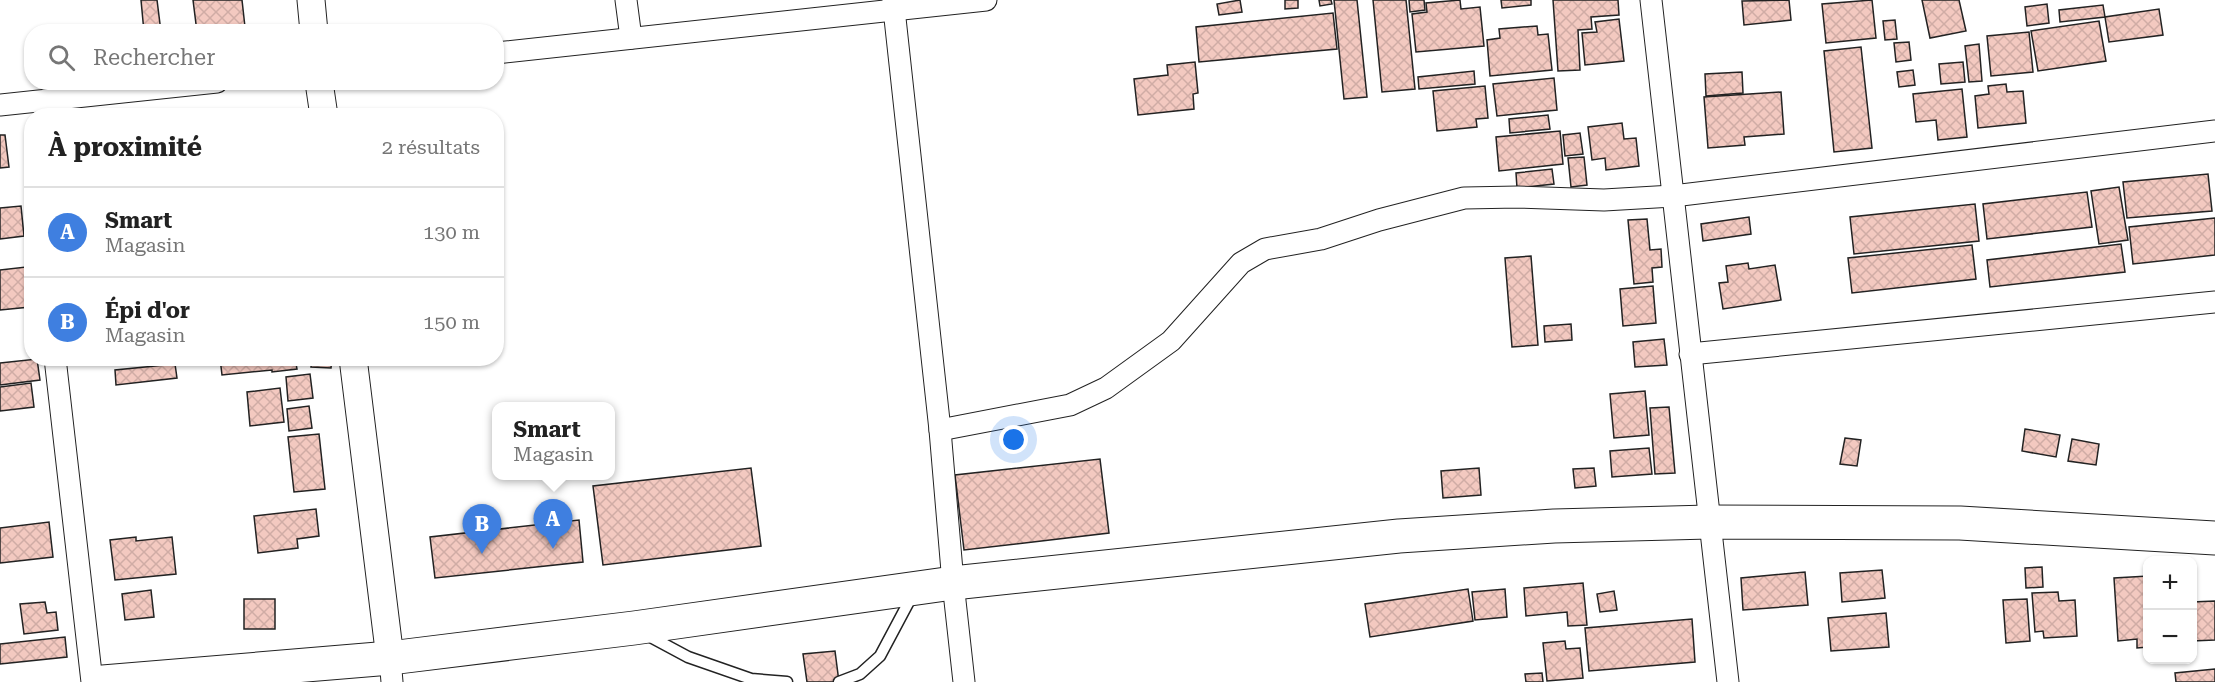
<!DOCTYPE html>
<html lang="fr">
<head>
<meta charset="utf-8">
<style>
  body { margin:0; font-family:"Roboto Serif",serif; background:#f2f2f2; color:#222 }
  .controls { position:absolute; right:18px; bottom:18px; display:grid; overflow:hidden; border-radius:12px; box-shadow:0 2px 4px #0004 }
  .controls button { width:54px; height:54px; display:grid; place-items:center; padding:0; border:0; border-bottom:2px solid #e0e0e0; background:#fff; color:#222; font:30px sans-serif }
  .you { position:absolute; left:1014px; top:440px; width:21px; height:21px; margin:-15px; border:4px solid #fff; border-radius:50%; background:#1a73e8; box-shadow:0 0 0 9px #1a73e833 }
  .badge { display:grid; place-items:center; width:39px; height:39px; border-radius:50%; background:#db2777; color:#fff; font-size:20px; font-weight:700 }
  .pin { position:absolute; translate:-50% -50px; filter:drop-shadow(0 2px 3px #0008) }
  .pin::after { content:''; position:absolute; top:32px; width:21px; height:18px; background:inherit; clip-path:polygon(0 0,100% 0,50% 100%) }
  .popup { position:absolute; left:492px; top:402px; width:123px; height:78px; box-sizing:border-box; display:grid; place-content:center; border-radius:12px; background:#fff; filter:drop-shadow(0 2px 4px #0005); font-size:20px; white-space:nowrap; color:#767676 }
  .popup b { font-size:22px; color:#222 }
  .popup::after { content:''; position:absolute; left:50%; top:100%; margin-left:-12px; border:12px solid transparent; border-top-color:#fff }
  .list { margin:0; padding:0; list-style:none }
  h2 { display:flex; justify-content:space-between; align-items:center; height:78px; margin:0; padding:0 24px; font-size:26px }
  h2 small { font-size:20px; font-weight:400; color:#767676 }
  .list li { display:grid; grid-template-columns:39px 1fr auto; gap:18px; align-items:center; box-sizing:border-box; height:90px; padding:0 24px; border-top:2px solid #e0e0e0 }
  .list b { display:block; font-size:22px; white-space:nowrap }
  .list p { margin:0; font-size:20px; white-space:nowrap; color:#767676 }
  .list em { font-size:20px; font-style:normal; color:#767676 }
  .icon { flex:none; width:33px; height:33px; fill:none; stroke:currentColor; stroke-width:2; stroke-linecap:round; stroke-linejoin:round }
  .map { position:relative; flex:none; width:2215px; height:682px; overflow:hidden }
  .search { position:absolute; background:#fff; box-shadow:0 2px 4px #0004; left:24px; top:24px; width:480px; height:66px; display:flex; align-items:center; gap:15px; box-sizing:border-box; padding:0 21px; border-radius:24px; color:#767676; font-size:22px }
  .panel { position:absolute; background:#fff; box-shadow:0 2px 4px #0004; left:24px; top:108px; width:480px; height:258px; border-radius:24px }
  .map>svg:first-child { display:block }
</style>
</head>
<body>
<div class="map">
<svg width="2215" height="682" viewBox="0 0 2215 682">
  <defs>
    <pattern id="building-cross-hatch" width="8" height="8" patternUnits="userSpaceOnUse" patternTransform="scale(1.5)"><rect width="8" height="8" fill="#f3c9c0"/><path d="M0 0l8 8M0 8l8-8" fill="none" stroke="#d0aca5"/></pattern>
  </defs>
  <rect width="100%" height="100%" fill="#fff"/>
  <!-- building -->
  <g fill="url(#building-cross-hatch)" stroke="#222" stroke-width="1.5">
    <polygon points="141,0 157,0 161,32 144,32"/>
    <polygon points="193,0 242,0 245,27 197,32"/>
    <polygon points="1240,0 1242,12 1219,15 1217,4"/>
    <polygon points="1285,0 1298,0 1298,8 1285,9"/>
    <polygon points="1319,0 1331,0 1332,4 1320,6"/>
    <polygon points="1334,0 1357,0 1367,97 1344,99"/>
    <polygon points="1373,0 1406,0 1415,89 1382,92"/>
    <polygon points="1409,0 1424,0 1425,10 1410,12"/>
    <polygon points="1460,0 1461,9 1480,7 1484,46 1416,52 1412,14 1427,12 1426,3"/>
    <polygon points="1501,0 1531,0 1531,5 1502,8"/>
    <polygon points="1553,0 1618,0 1619,15 1591,17 1592,29 1578,30 1580,70 1558,71"/>
    <polygon points="1789,0 1791,20 1744,25 1742,1"/>
    <polygon points="1872,0 1876,38 1826,43 1822,4"/>
    <polygon points="1922,0 1959,0 1966,31 1930,38"/>
    <polygon points="2047,4 2049,23 2027,26 2025,7"/>
    <polygon points="2103,5 2105,17 2060,22 2059,10"/>
    <polygon points="2159,9 2163,35 2109,42 2105,17"/>
    <polygon points="1333,13 1337,49 1199,62 1196,27"/>
    <polygon points="1619,19 1624,61 1585,65 1582,33 1597,32 1595,22"/>
    <polygon points="1895,20 1897,39 1885,40 1883,21"/>
    <polygon points="2099,21 2106,61 2038,71 2031,31"/>
    <polygon points="1537,26 1538,35 1548,34 1552,70 1490,76 1487,40 1500,38 1499,29"/>
    <polygon points="2029,32 2033,72 1991,76 1987,36"/>
    <polygon points="1909,42 1911,60 1896,62 1894,43"/>
    <polygon points="1979,44 1982,81 1969,82 1965,46"/>
    <polygon points="1861,47 1872,148 1834,152 1824,51"/>
    <polygon points="1195,62 1198,93 1193,94 1194,109 1138,115 1134,79 1168,75 1167,65"/>
    <polygon points="1963,62 1965,82 1941,84 1939,64"/>
    <polygon points="1913,70 1915,85 1899,87 1897,72"/>
    <polygon points="1474,71 1475,84 1419,89 1418,77"/>
    <polygon points="1742,72 1743,93 1706,96 1705,74"/>
    <polygon points="1554,78 1557,110 1497,116 1493,84"/>
    <polygon points="2006,84 2007,92 2023,91 2026,123 1978,128 1975,96 1989,94 1988,86"/>
    <polygon points="1485,86 1488,118 1476,119 1477,127 1437,131 1433,91"/>
    <polygon points="1962,89 1967,137 1938,140 1936,120 1916,122 1913,94"/>
    <polygon points="1781,92 1784,134 1744,137 1745,145 1708,148 1704,97"/>
    <polygon points="1548,115 1550,129 1510,133 1509,119"/>
    <polygon points="1622,123 1624,139 1636,138 1639,166 1606,170 1605,158 1592,160 1588,127"/>
    <polygon points="1560,131 1563,164 1499,171 1496,137"/>
    <polygon points="1580,133 1583,154 1565,156 1563,135"/>
    <polygon points="0,135 5,135 9,167 0,168"/>
    <polygon points="1584,157 1587,185 1571,187 1568,158"/>
    <polygon points="1552,169 1554,184 1517,188 1516,173"/>
    <polygon points="2208,174 2212,211 2127,218 2123,182"/>
    <polygon points="2119,187 2128,240 2099,244 2091,191"/>
    <polygon points="2087,192 2092,227 1987,239 1983,204"/>
    <polygon points="1975,204 1979,241 1854,254 1850,217"/>
    <polygon points="21,206 24,236 0,239 0,208"/>
    <polygon points="1749,217 1751,234 1703,241 1701,224"/>
    <polygon points="2215,218 2215,255 2133,264 2129,227"/>
    <polygon points="1647,219 1650,250 1661,249 1662,267 1652,268 1653,282 1634,284 1628,220"/>
    <polygon points="2121,244 2125,272 1990,287 1987,260"/>
    <polygon points="1972,245 1976,279 1852,293 1848,258"/>
    <polygon points="1531,256 1538,345 1512,347 1505,258"/>
    <polygon points="1748,263 1749,269 1775,265 1781,300 1723,309 1719,283 1728,282 1726,266"/>
    <polygon points="26,267 30,307 0,310 0,270"/>
    <polygon points="1653,286 1656,323 1623,326 1620,289"/>
    <polygon points="1571,324 1572,340 1545,342 1544,326"/>
    <polygon points="1664,339 1667,365 1635,367 1633,342"/>
    <polygon points="220,358 295,358 297,369 272,372 272,370 222,375"/>
    <polygon points="312,358 332,358 331,368 311,367"/>
    <polygon points="37,359 40,380 0,385 0,363"/>
    <polygon points="175,364 177,378 116,385 115,370"/>
    <polygon points="310,374 313,398 288,401 286,377"/>
    <polygon points="31,383 34,407 0,411 0,387"/>
    <polygon points="280,388 284,422 250,426 247,392"/>
    <polygon points="1645,391 1649,435 1614,438 1610,394"/>
    <polygon points="309,406 312,428 289,431 287,409"/>
    <polygon points="1669,407 1675,473 1655,474 1650,408"/>
    <polygon points="2025,429 2060,435 2056,457 2022,451"/>
    <polygon points="319,434 325,489 294,492 288,437"/>
    <polygon points="1845,438 1861,440 1857,466 1840,464"/>
    <polygon points="2072,439 2099,444 2096,465 2068,461"/>
    <polygon points="1649,448 1652,474 1612,477 1610,451"/>
    <polygon points="1100,459 1109,533 964,550 955,475"/>
    <polygon points="751,468 761,546 603,565 593,486"/>
    <polygon points="1479,468 1481,495 1443,498 1441,471"/>
    <polygon points="1594,468 1596,486 1575,488 1573,469"/>
    <polygon points="316,509 319,536 297,539 298,548 258,553 254,516"/>
    <polygon points="579,520 583,562 435,578 430,537"/>
    <polygon points="49,522 53,557 0,563 0,528"/>
    <polygon points="136,537 136,541 172,537 176,574 115,580 110,540"/>
    <polygon points="2042,567 2043,587 2026,588 2025,568"/>
    <polygon points="1882,570 1885,598 1842,602 1840,573"/>
    <polygon points="1805,572 1808,605 1743,610 1741,578"/>
    <polygon points="2148,576 2148,647 2137,648 2137,639 2118,641 2114,578"/>
    <polygon points="1583,583 1587,625 1568,626 1567,612 1526,616 1524,588"/>
    <polygon points="1468,589 1473,621 1370,637 1365,604"/>
    <polygon points="1505,589 1507,617 1475,620 1472,592"/>
    <polygon points="151,590 154,617 125,620 122,594"/>
    <polygon points="1614,591 1617,610 1600,612 1597,594"/>
    <polygon points="2058,592 2059,601 2075,600 2077,636 2044,638 2043,631 2035,632 2032,593"/>
    <rect x="244" y="599" width="31" height="30"/>
    <polygon points="2027,599 2030,641 2006,643 2003,600"/>
    <polygon points="2215,601 2215,640 2192,641 2192,602"/>
    <polygon points="45,602 47,613 56,612 58,630 24,634 20,604"/>
    <polygon points="1886,613 1889,647 1831,651 1828,618"/>
    <polygon points="1692,619 1695,662 1589,671 1585,628"/>
    <polygon points="65,637 67,657 0,664 0,644"/>
    <polygon points="1565,641 1566,649 1580,648 1583,678 1547,681 1543,643"/>
    <polygon points="835,651 839,682 807,682 803,654"/>
    <polygon points="2215,669 2215,682 2176,682 2175,673"/>
    <polygon points="1542,673 1543,682 1526,682 1525,674"/>
  </g>
  <g fill="none" stroke-linecap="round" stroke-linejoin="round">
    <defs>
      <g id="service">
        <polyline points="647,635 688,657 751,679 787,682"/>
        <polyline points="839,682 860,674 880,656 913,594"/>
      </g>
      <g id="minor">
        <polyline points="626,0 631,38"/>
        <polyline points="893,0 940,430 953,583 964,682"/>
        <polyline points="1651,0 1728,682"/>
        <polyline points="496,53 986,0"/>
        <polyline points="0,105 217,82"/>
        <polyline points="1690,354 2215,302"/>
        <polyline points="55,358 92,682"/>
        <polyline points="940,430 1070,405 1106,388 1171,341 1241,263 1265,249 1321,239 1379,220 1464,198 1518,197 1604,200 1673,196 2215,131"/>
        <polyline points="390,658 392,682"/>
      </g>
      <g id="tertiary">
        <polyline points="311,0 314,32"/>
        <polyline points="319,82 324,116"/>
        <polyline points="353,358 390,658"/>
      </g>
      <polyline id="primary" points="103,682 390,658 634,628 953,583 1399,536 1554,526 1709,522 1960,523 2215,538"/>
    </defs>
    <!-- service casing -->
    <use href="#service" stroke="#222" stroke-width="13"/>
    <!-- minor casing -->
    <use href="#minor" stroke="#222" stroke-width="23"/>
    <!-- tertiary casing -->
    <use href="#tertiary" stroke="#222" stroke-width="29"/>
    <!-- primary casing -->
    <use href="#primary" stroke="#222" stroke-width="35"/>
    <!-- service -->
    <use href="#service" stroke="#fff" stroke-width="10"/>
    <!-- minor -->
    <use href="#minor" stroke="#fff" stroke-width="21"/>
    <!-- tertiary -->
    <use href="#tertiary" stroke="#fff" stroke-width="27"/>
    <!-- primary -->
    <use href="#primary" stroke="#fff" stroke-width="33"/>
  </g>
</svg>
<div class="controls">
<button>+</button>
<button>−</button>
</div>
<div class="you"></div>
<div class="pin badge" style="left:553px;top:549px;background:#3f7fe0">A</div>
<div class="popup"><b>Smart</b>Magasin</div>
<div class="pin badge" style="left:482px;top:554px;background:#3f7fe0">B</div>
<div class="search"><svg class="icon" aria-label="search" viewBox="0 0 24 24"><circle cx="10" cy="10" r="6"/><path d="M15 15l6 6"/></svg>Rechercher</div>
<section class="panel">
<h2>À proximité<small>2 résultats</small></h2>
<ul class="list">
<li><span class="badge" style="background:#3f7fe0">A</span><div><b>Smart</b><p>Magasin</p></div><em>130 m</em></li>
<li><span class="badge" style="background:#3f7fe0">B</span><div><b>Épi d'or</b><p>Magasin</p></div><em>150 m</em></li>
</ul>
</section>
</div>
</body>
</html>
